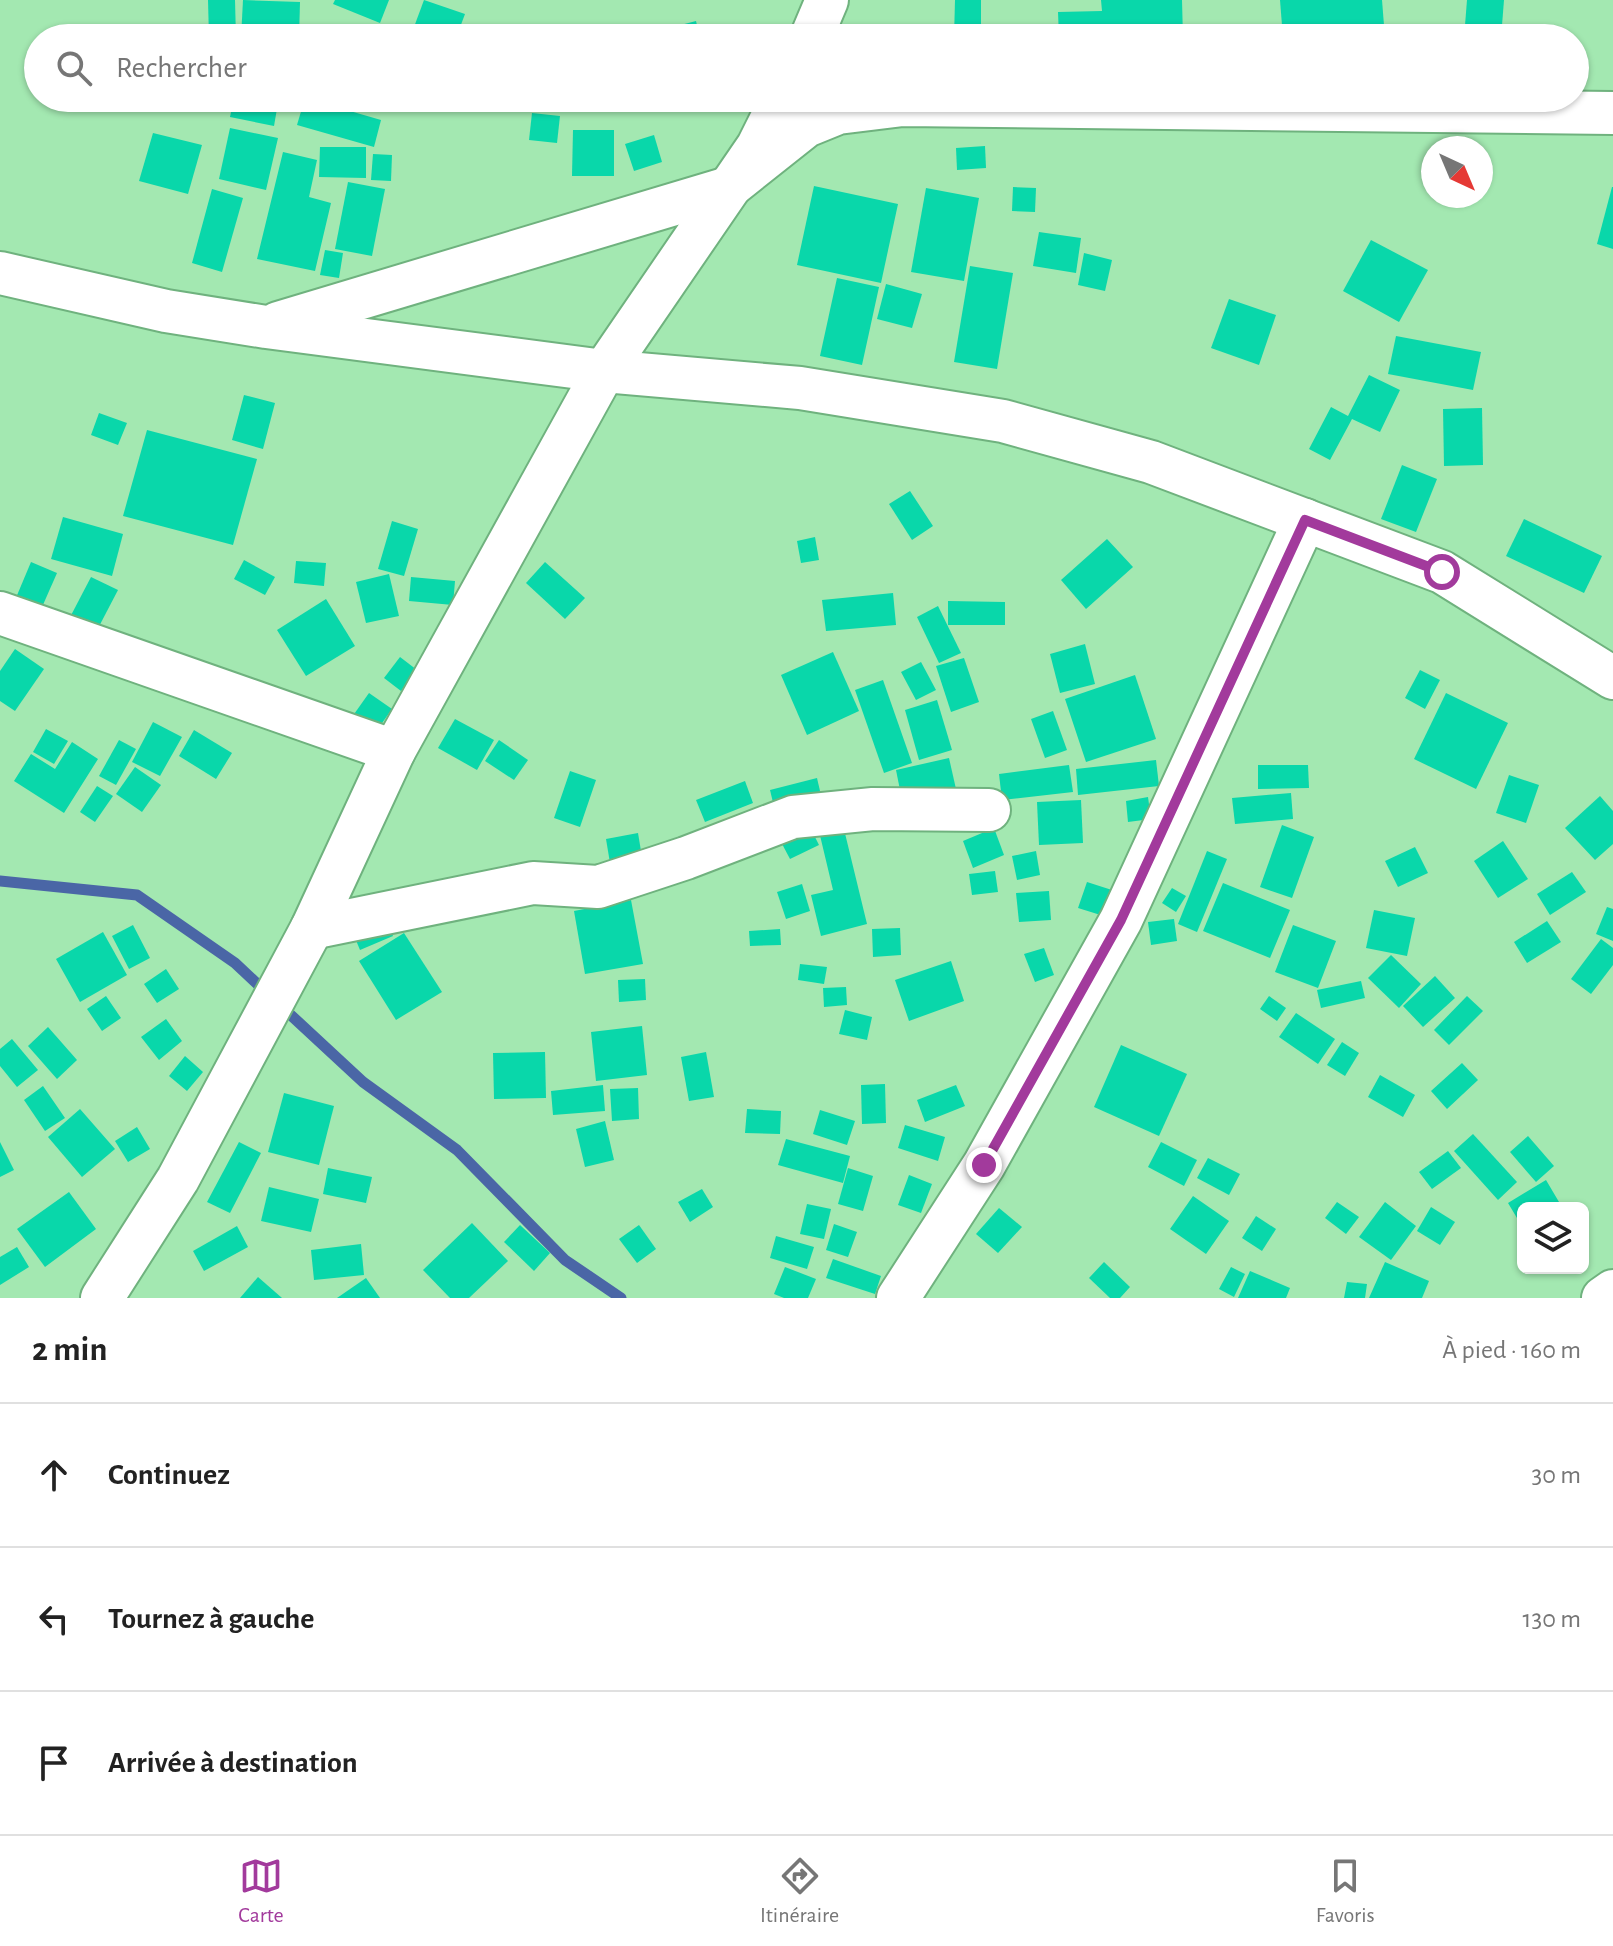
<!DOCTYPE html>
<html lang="fr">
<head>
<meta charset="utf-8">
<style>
  body { margin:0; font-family:"Alegreya Sans",sans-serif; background:#f2f2f2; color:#222 }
  .controls { position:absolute; right:24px; bottom:24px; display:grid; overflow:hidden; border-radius:12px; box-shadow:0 2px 6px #0004 }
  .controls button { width:72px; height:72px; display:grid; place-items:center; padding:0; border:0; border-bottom:2px solid #e0e0e0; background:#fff; color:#222; font:40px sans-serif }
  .compass { position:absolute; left:1421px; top:136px; width:72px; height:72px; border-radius:50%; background:#fff; box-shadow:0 2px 6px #0004; rotate:136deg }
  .stop { position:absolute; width:24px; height:24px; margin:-18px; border:6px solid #a23a9c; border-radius:50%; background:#fff }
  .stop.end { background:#a23a9c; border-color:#fff; box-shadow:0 2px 8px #0008 }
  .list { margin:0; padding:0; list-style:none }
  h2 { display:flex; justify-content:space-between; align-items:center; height:104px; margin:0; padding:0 32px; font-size:34px }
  h2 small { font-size:26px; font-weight:400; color:#767676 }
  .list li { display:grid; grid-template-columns:52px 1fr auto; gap:24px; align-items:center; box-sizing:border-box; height:144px; padding:0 32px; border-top:2px solid #e0e0e0 }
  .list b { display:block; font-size:30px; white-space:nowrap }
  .list em { font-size:26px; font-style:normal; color:#767676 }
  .icon { flex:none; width:44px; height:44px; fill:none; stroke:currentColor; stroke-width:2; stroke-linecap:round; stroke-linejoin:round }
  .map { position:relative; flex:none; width:1613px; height:1298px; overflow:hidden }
  .search { position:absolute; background:#fff; box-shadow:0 2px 6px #0004; left:24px; right:24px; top:24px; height:88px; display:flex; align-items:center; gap:20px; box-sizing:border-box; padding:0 28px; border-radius:44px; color:#767676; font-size:30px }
  .sheet { height:536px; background:#fff }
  nav { display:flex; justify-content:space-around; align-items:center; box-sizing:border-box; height:112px; border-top:2px solid #e0e0e0; background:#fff; font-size:22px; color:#767676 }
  nav a { display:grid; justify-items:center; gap:4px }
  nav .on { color:#a23a9c }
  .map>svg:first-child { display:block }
</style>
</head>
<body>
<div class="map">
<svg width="1613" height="1298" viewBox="0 0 1613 1298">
  <rect width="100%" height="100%" fill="#a3e8b1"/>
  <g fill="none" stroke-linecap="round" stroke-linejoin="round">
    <!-- stream -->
    <g stroke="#4a66a6" stroke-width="11">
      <polyline points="0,881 137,895 235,963 269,995"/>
      <polyline points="281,1006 363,1082 457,1150 565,1260 621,1298"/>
    </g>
  </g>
  <!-- building -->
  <g fill="#09d7aa">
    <polygon points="208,0 235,0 236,38 209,38"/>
    <polygon points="243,0 300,2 299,38 241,38"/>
    <polygon points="335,0 389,0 380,23 333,4"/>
    <polygon points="424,0 465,14 456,38 445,38 414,27"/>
    <polygon points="955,0 981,0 981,38 954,38"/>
    <polygon points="1101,0 1182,0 1183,38 1059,38 1058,12 1102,11"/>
    <polygon points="1280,0 1382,0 1385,38 1283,38"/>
    <polygon points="1467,0 1504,0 1501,38 1464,38"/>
    <polygon points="696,21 700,38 651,38 650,33"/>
    <polygon points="234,98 255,98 278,103 274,126 230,117"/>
    <polygon points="305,98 381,120 374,147 297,125"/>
    <polygon points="708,98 734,98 735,106 709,108"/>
    <polygon points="532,113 560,116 557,143 529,140"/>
    <polygon points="230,128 278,138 266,190 219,179"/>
    <polygon points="573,130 614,130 614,176 572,176"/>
    <polygon points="153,133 202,145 188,194 139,181"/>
    <polygon points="654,135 662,162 634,171 625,144"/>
    <polygon points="985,146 986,168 957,170 956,148"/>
    <polygon points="320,147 366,147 366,178 319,177"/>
    <polygon points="283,152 317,160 309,197 331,203 315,271 257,259"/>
    <polygon points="373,154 392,155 391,181 371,180"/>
    <polygon points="348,182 385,189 372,256 335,249"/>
    <polygon points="814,186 898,204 881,283 797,265"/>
    <polygon points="1013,187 1036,188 1035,212 1012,211"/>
    <polygon points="1612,187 1613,187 1613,249 1597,244"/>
    <polygon points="926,188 979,198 964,281 911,272"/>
    <polygon points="212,189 243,198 222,272 192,263"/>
    <polygon points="1039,232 1081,238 1076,273 1033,266"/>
    <polygon points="1371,240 1428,270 1399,322 1343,291"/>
    <polygon points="325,250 343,253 339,278 320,275"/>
    <polygon points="1084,253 1112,260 1105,291 1078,285"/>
    <polygon points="970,266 1013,273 997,369 954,362"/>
    <polygon points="837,278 879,287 862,365 820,356"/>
    <polygon points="886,284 922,294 912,328 877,319"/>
    <polygon points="1229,299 1276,315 1259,365 1211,348"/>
    <polygon points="1396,336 1481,352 1473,390 1388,374"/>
    <polygon points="1369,375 1400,390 1380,432 1352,419 1330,460 1309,449 1331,407 1348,416"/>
    <polygon points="244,395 275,403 263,449 232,440"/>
    <polygon points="1482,408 1483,465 1444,466 1443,409"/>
    <polygon points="99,413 127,423 118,445 91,435"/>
    <polygon points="147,430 257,459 233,545 123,516"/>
    <polygon points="1402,465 1437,479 1416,532 1381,519"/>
    <polygon points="910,491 933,526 912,540 889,504"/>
    <polygon points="63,517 123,534 112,576 51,559"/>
    <polygon points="1524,519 1602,556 1584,593 1506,556"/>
    <polygon points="392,521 418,529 404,576 378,569"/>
    <polygon points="815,537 819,560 801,563 797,541"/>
    <polygon points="1107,539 1133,567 1086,609 1061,580"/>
    <polygon points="244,560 275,577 265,595 234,579"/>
    <polygon points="296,561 326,563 324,586 294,583"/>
    <polygon points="31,562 57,573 35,623 10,612"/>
    <polygon points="545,562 585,598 565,619 526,583"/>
    <polygon points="389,574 399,616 366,623 356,582"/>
    <polygon points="91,577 118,590 94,636 67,623"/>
    <polygon points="411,577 455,581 453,605 409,601"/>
    <polygon points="893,593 896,625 826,631 822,600"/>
    <polygon points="326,599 355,646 306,676 277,630"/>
    <polygon points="948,601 1005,602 1005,625 948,625"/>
    <polygon points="938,606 961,653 939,663 917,617"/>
    <polygon points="1085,644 1095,684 1060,693 1050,654"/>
    <polygon points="15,649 44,669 15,711 0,701 0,671"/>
    <polygon points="833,652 859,711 807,735 781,675"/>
    <polygon points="400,657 417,670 401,691 384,678"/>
    <polygon points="964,658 979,702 951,712 936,666"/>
    <polygon points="921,662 936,690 916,700 901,672"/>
    <polygon points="1420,670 1440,680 1425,709 1405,698"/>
    <polygon points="1135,675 1156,739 1086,762 1065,699"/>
    <polygon points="883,680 912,763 884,773 855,690"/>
    <polygon points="369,693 392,709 375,733 352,717"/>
    <polygon points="1446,693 1508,723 1476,789 1414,759"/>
    <polygon points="937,700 952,750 919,760 905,710"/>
    <polygon points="1053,711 1067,750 1045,758 1031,719"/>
    <polygon points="455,719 494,740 477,770 438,748"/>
    <polygon points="153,722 182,737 160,776 132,762"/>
    <polygon points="46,729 68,741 54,764 33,752"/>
    <polygon points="194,730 232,753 216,779 179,756"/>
    <polygon points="119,740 136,749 116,785 99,776"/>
    <polygon points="499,740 528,760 514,780 485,761"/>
    <polygon points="72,742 98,759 64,813 14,781 31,754 55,769"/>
    <polygon points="949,758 956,789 902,800 896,770"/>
    <polygon points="1156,760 1159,786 1078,795 1076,769"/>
    <polygon points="1069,765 1073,792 1002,800 999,774"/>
    <polygon points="1258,765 1308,765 1309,788 1258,789"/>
    <polygon points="135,767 161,785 142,812 116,794"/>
    <polygon points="570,771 596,780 580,827 554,818"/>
    <polygon points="1509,775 1539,785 1526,823 1496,813"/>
    <polygon points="817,778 823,804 776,815 770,790"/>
    <polygon points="745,781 753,803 705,822 696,800"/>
    <polygon points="97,786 113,796 95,822 80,812"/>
    <polygon points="1291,793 1293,819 1235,824 1232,798"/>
    <polygon points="1600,796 1613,811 1613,844 1595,860 1565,828"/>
    <polygon points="1148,797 1151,819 1128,822 1126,801"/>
    <polygon points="1081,800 1083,843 1039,845 1037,802"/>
    <polygon points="842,821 867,924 821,936 811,895 833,890 818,827"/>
    <polygon points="1282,825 1314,837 1292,898 1260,887"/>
    <polygon points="810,827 819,845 790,859 780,840"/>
    <polygon points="994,828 1004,855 973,868 963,841"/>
    <polygon points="638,833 642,857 610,863 606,839"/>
    <polygon points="1503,841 1528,879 1498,898 1474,861"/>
    <polygon points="1415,847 1428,873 1398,887 1385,861"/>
    <polygon points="1036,851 1040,875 1017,880 1012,856"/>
    <polygon points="1207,851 1227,859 1197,932 1178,924"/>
    <polygon points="995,871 998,892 972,895 969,874"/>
    <polygon points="1572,872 1586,892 1550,915 1537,894"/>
    <polygon points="1087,882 1115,891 1107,917 1078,908"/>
    <polygon points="1223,883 1290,910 1270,958 1203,931"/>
    <polygon points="802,884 810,911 786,919 777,892"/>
    <polygon points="1172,888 1186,896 1176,912 1162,903"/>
    <polygon points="1049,891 1051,920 1019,922 1016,893"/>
    <polygon points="631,900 643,964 585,974 574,911"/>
    <polygon points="1607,907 1613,909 1613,941 1596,934"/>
    <polygon points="1374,910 1415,918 1407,956 1366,948"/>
    <polygon points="386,919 393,936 360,950 353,933"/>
    <polygon points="1174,919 1177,941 1151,945 1148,922"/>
    <polygon points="1547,921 1561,942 1527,963 1514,942"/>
    <polygon points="133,925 150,958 129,969 112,936"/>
    <polygon points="1293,925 1336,941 1318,988 1275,972"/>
    <polygon points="900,928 901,955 873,957 872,929"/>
    <polygon points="780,929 781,945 750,946 749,931"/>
    <polygon points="103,932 127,975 80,1002 56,959"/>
    <polygon points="404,933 442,992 396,1020 359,961"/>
    <polygon points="1601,939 1613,948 1613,965 1591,994 1571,979"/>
    <polygon points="1044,948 1054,975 1035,982 1024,954"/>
    <polygon points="1391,955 1421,984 1399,1008 1368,978"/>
    <polygon points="951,961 964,1001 909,1021 895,980"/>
    <polygon points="800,964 827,967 824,984 798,980"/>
    <polygon points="166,969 179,989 157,1003 144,984"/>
    <polygon points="1435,976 1455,998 1423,1027 1403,1006"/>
    <polygon points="645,979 646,1000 619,1002 618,980"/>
    <polygon points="1361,981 1365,998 1321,1008 1317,990"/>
    <polygon points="846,987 847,1005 824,1007 823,988"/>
    <polygon points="106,996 121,1018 102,1031 87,1009"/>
    <polygon points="1269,996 1286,1008 1277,1021 1260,1009"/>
    <polygon points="1467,996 1483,1011 1449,1045 1434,1030"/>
    <polygon points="845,1010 872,1017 867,1040 839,1034"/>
    <polygon points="1296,1013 1335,1039 1318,1064 1279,1037"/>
    <polygon points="166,1019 182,1041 159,1060 141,1037"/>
    <polygon points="642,1026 647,1075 596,1081 591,1032"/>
    <polygon points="48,1027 77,1060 57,1079 28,1046"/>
    <polygon points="12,1039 38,1070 17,1087 0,1066 0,1049"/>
    <polygon points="1342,1042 1359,1053 1345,1076 1327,1065"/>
    <polygon points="1121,1045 1187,1074 1159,1136 1094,1107"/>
    <polygon points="545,1052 546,1098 494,1099 493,1053"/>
    <polygon points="706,1052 714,1097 689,1101 681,1057"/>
    <polygon points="185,1056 203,1072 187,1091 169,1076"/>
    <polygon points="1462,1063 1478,1080 1447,1109 1431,1091"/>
    <polygon points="1380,1075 1415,1095 1403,1117 1368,1097"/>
    <polygon points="885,1084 886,1123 862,1124 861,1085"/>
    <polygon points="603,1085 605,1111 553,1115 551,1091"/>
    <polygon points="956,1085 965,1106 925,1122 917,1100"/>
    <polygon points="43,1086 65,1118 45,1131 24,1100"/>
    <polygon points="638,1088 639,1119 612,1121 610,1089"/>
    <polygon points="284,1093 334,1106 319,1165 268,1152"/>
    <polygon points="80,1109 115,1149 82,1177 48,1137"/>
    <polygon points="747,1109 781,1111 780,1134 745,1133"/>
    <polygon points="820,1110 855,1121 847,1145 813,1134"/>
    <polygon points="605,1121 614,1160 585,1167 576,1129"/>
    <polygon points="905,1125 945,1137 938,1161 898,1148"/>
    <polygon points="137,1127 150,1149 128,1162 115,1141"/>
    <polygon points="1473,1134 1517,1182 1498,1200 1454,1151"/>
    <polygon points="1528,1136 1554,1166 1536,1182 1510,1152"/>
    <polygon points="786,1139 850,1156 843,1183 778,1165"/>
    <polygon points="0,1142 14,1170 0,1177"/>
    <polygon points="239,1142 261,1153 230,1213 207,1202"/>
    <polygon points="1161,1142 1197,1160 1184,1186 1148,1167"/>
    <polygon points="1448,1151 1461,1168 1432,1189 1419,1172"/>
    <polygon points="1208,1158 1240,1174 1229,1195 1197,1178"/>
    <polygon points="328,1168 372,1177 366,1203 323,1194"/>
    <polygon points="848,1168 873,1176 863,1211 838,1204"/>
    <polygon points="909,1175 932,1184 921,1213 898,1205"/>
    <polygon points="1546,1180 1559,1202 1549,1208 1523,1208 1523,1228 1508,1203"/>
    <polygon points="269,1187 319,1199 311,1232 261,1221"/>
    <polygon points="702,1189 713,1207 690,1222 678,1202"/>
    <polygon points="69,1192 96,1229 45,1267 17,1229"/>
    <polygon points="1193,1196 1229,1221 1206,1254 1170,1229"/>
    <polygon points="1337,1202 1359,1217 1346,1234 1325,1218"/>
    <polygon points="1385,1202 1416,1226 1391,1260 1359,1237"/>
    <polygon points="807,1204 831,1209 824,1239 800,1234"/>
    <polygon points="1431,1207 1455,1222 1440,1245 1417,1231"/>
    <polygon points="999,1208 1022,1227 998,1253 976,1234"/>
    <polygon points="1256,1216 1276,1229 1262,1251 1242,1238"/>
    <polygon points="472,1223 508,1261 469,1298 450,1298 423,1270"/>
    <polygon points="834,1224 857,1232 848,1257 826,1250"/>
    <polygon points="520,1225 550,1253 534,1271 504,1242"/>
    <polygon points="639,1225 656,1249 637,1263 619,1239"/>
    <polygon points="237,1226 248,1247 204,1271 193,1251"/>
    <polygon points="776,1236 814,1247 807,1269 770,1258"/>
    <polygon points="361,1244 364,1275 314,1280 311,1250"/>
    <polygon points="17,1247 29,1267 0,1285 0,1257"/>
    <polygon points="833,1259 881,1276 875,1294 826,1278"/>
    <polygon points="1104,1262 1130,1287 1120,1298 1110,1298 1089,1278"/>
    <polygon points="1385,1262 1429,1281 1422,1298 1369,1298"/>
    <polygon points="785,1267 816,1279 808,1298 784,1298 774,1294"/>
    <polygon points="1231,1267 1245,1274 1234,1297 1219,1289"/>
    <polygon points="1250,1271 1290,1288 1286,1298 1238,1298"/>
    <polygon points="258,1277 282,1298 240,1298"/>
    <polygon points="366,1278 380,1298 337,1298"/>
    <polygon points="1347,1282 1367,1284 1365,1298 1344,1298"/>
  </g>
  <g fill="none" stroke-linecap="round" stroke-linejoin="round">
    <defs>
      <g id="minor">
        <polyline points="811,38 827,0"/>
        <polyline points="0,273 166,311 266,327 604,371 800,388 1003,421 1151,462 1442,572 1613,678"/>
        <polyline points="278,323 728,188 806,126 838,113 903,105 1613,113"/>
        <polyline points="0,613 394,751"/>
        <polyline points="312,928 533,883 598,887 686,858 793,817 873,809 989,810"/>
        <polyline points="102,1298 178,1179 312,928 394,751 604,371 758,146 782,98"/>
        <polyline points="898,1298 984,1165 1121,920 1305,520"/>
        <polyline points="1603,1298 1613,1291"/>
      </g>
    </defs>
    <!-- minor casing -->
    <use href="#minor" stroke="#6fb27e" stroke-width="46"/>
    <!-- minor -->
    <use href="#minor" stroke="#fff" stroke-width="42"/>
  </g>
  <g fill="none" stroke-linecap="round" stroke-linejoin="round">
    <!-- route -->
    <polyline stroke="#a23a9c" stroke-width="10" points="984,1165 1121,920 1305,520 1442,572"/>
  </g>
</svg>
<div class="controls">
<button><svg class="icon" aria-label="layers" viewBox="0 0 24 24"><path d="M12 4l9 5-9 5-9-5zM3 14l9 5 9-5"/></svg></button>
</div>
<svg class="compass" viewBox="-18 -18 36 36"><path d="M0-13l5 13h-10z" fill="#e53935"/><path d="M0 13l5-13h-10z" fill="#767676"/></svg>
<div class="stop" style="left:1442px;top:572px"></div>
<div class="stop end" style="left:984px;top:1165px"></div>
<div class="search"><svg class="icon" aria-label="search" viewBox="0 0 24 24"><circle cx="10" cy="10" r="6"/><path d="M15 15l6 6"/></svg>Rechercher</div>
</div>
<section class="sheet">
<h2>2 min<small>À pied · 160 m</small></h2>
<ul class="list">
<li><svg class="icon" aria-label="ahead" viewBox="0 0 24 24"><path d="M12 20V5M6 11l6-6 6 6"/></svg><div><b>Continuez</b></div><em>30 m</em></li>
<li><svg class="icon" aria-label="left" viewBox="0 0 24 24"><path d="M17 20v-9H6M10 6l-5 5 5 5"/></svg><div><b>Tournez à gauche</b></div><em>130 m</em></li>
<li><svg class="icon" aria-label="arrive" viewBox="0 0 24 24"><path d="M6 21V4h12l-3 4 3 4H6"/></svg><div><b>Arrivée à destination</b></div></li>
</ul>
</section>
<nav>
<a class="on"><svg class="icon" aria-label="map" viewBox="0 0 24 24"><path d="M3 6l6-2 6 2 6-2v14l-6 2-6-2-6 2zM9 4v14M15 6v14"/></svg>Carte</a>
<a><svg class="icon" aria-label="directions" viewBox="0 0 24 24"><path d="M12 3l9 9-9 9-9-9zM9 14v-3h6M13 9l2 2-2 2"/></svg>Itinéraire</a>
<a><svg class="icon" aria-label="saved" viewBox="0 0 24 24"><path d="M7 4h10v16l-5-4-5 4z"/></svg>Favoris</a>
</nav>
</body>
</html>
